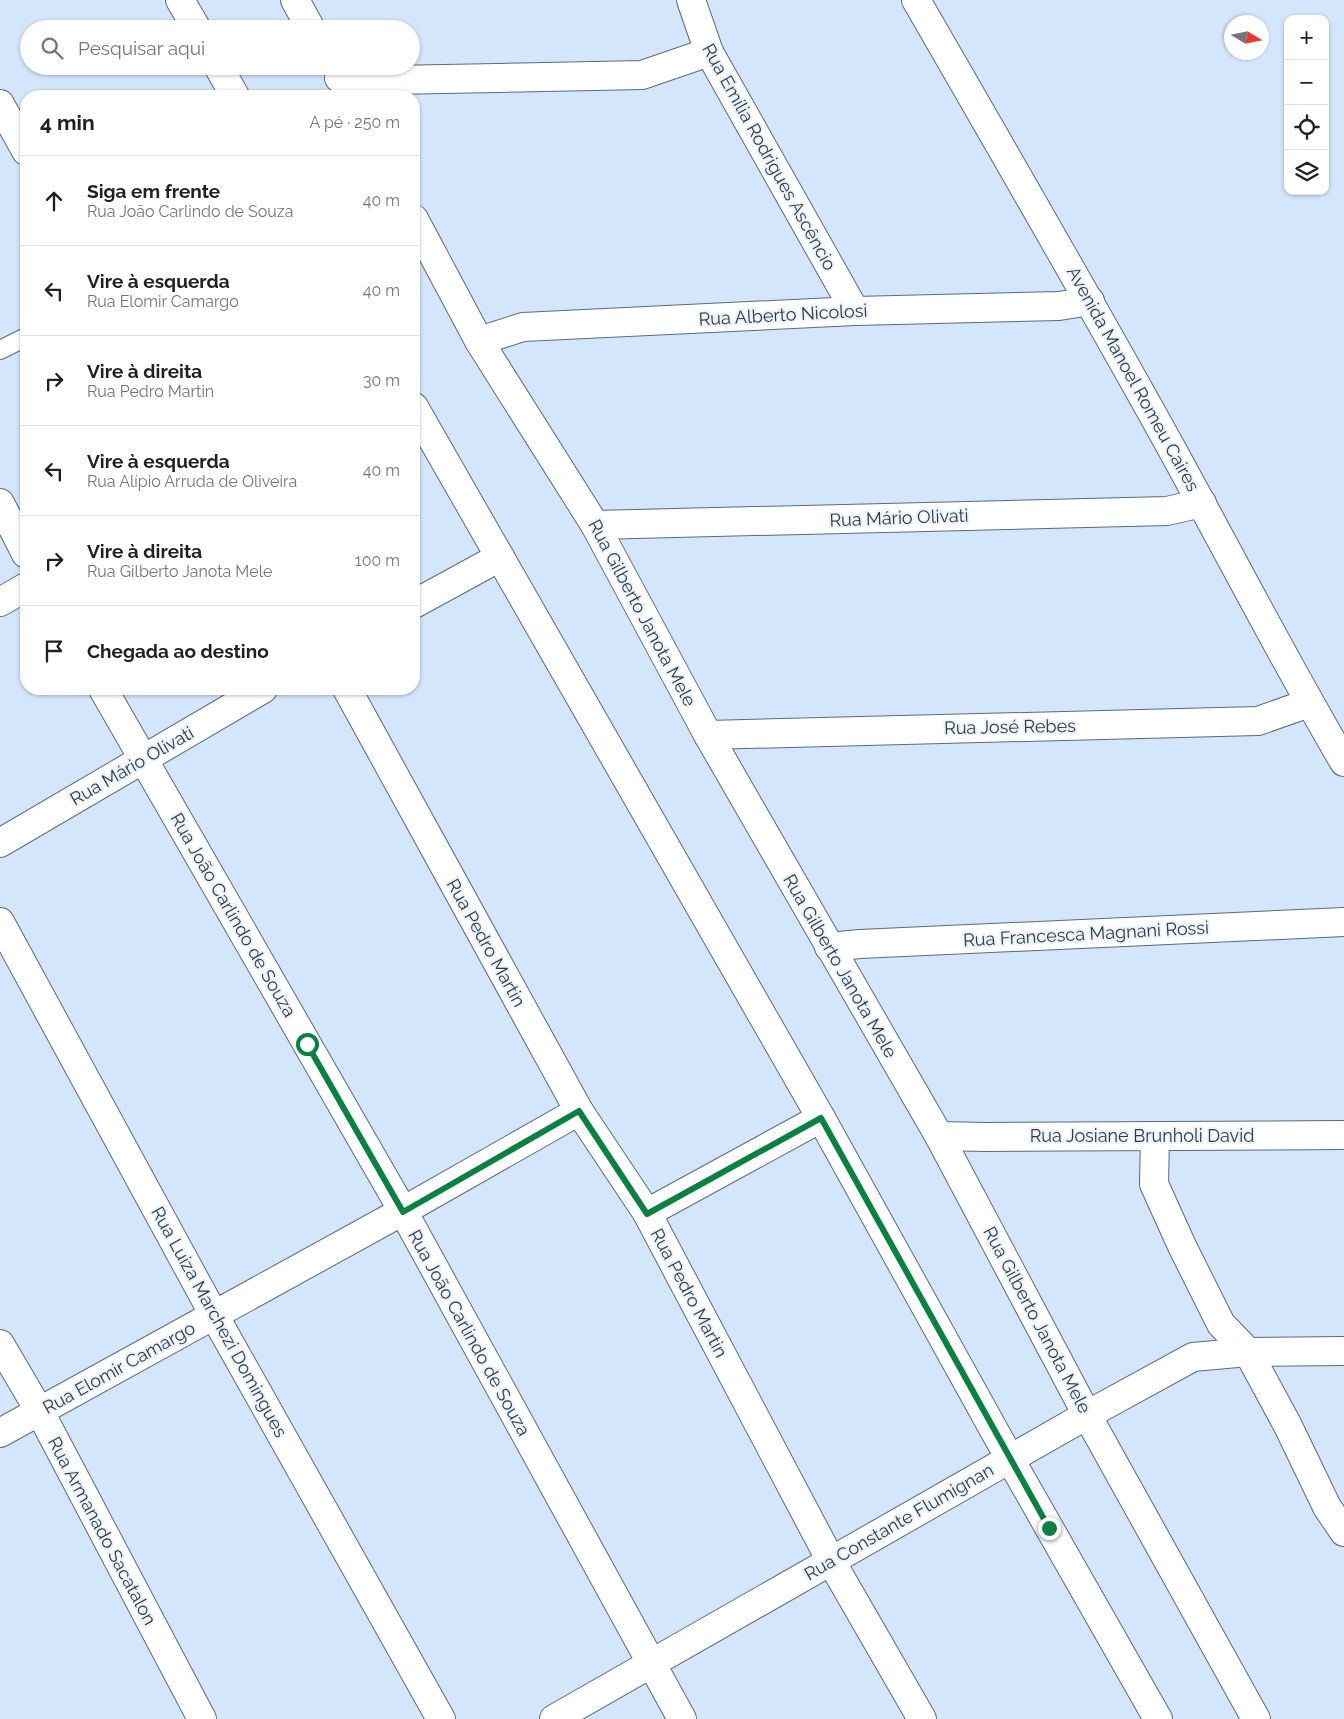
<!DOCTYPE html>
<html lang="pt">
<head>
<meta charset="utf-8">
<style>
  body { margin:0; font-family:Raleway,sans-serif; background:#f6f6f6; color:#202124 }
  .controls { position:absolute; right:15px; top:15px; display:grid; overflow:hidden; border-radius:10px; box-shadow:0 1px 4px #0004 }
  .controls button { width:45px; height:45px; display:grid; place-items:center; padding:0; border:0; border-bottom:1px solid #e0e0e0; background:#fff; color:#202124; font:25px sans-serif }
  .compass { position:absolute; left:1224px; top:15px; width:45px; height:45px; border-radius:50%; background:#fff; box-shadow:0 1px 4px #0004; rotate:100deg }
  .stop { position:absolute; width:15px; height:15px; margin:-11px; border:4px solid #0b8043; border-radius:50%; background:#fff }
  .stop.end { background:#0b8043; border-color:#fff; box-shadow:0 1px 5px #0008 }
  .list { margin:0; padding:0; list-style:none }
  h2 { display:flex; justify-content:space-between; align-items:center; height:65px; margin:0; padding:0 20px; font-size:21px }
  h2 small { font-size:16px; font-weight:400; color:#757577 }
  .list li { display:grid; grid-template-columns:32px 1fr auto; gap:15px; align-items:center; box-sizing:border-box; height:90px; padding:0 20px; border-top:1px solid #e0e0e0 }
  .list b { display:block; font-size:19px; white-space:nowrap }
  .list p { margin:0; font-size:16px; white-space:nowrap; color:#757577 }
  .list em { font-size:16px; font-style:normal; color:#757577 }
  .icon { flex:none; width:28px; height:28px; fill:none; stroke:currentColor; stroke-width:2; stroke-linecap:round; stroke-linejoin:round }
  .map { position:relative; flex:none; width:1344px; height:1719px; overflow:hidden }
  .search { position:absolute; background:#fff; box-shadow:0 1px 4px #0004; left:20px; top:20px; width:400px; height:55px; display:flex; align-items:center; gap:12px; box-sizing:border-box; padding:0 18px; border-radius:28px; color:#757577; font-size:19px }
  .panel { position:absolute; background:#fff; box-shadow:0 1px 4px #0004; left:20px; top:90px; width:400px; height:605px; border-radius:20px }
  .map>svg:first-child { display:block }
</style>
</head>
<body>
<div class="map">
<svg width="1344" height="1719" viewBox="0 0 1344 1719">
  <rect width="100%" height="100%" fill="#d3e6fc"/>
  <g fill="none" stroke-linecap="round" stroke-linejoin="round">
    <defs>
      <polyline id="service" points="0,350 26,337"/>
      <g id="minor">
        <polyline points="180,0 197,29"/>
        <polyline points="295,0 311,29"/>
        <polyline points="691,0 709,52 855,311"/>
        <polyline points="218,66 235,96"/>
        <polyline points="339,78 392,80 642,75 709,52"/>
        <polyline points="0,104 26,151"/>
        <polyline points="414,219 479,341 595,525 708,735 939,1136 1087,1415 1256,1719"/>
        <polyline points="479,341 523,327 855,311 1059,306 1090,301"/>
        <polyline points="414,407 821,1118 1010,1459 1158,1719"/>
        <polyline points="0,503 26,554"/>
        <polyline points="595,525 1167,511 1202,503"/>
        <polyline points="0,602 26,587"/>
        <polyline points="414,604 500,557"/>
        <polyline points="103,689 403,1211 682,1719"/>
        <polyline points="347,689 579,1111 647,1213 831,1561 922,1719"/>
        <polyline points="708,735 1258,721 1309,703"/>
        <polyline points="0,843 263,689"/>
        <polyline points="0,922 214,1315 441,1719"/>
        <polyline points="829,947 860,944 1344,922"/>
        <polyline points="939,1136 985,1137 1344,1135"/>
        <polyline points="1155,1136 1154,1184 1182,1246 1221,1324 1248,1352 1288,1426 1327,1507 1344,1532"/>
        <polyline points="647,1213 821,1118"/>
        <polyline points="0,1344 40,1412 202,1719"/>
        <polyline points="0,1433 403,1211 579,1111"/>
        <polyline points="554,1719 1087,1415 1193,1357 1248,1352 1344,1351"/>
      </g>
      <path id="tertiary" d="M916,0C1001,147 1086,294 1168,442C1227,549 1282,657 1344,762"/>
    </defs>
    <!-- service casing -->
    <use href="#service" stroke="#5a6a7e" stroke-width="20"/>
    <!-- minor casing -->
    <use href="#minor" stroke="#5a6a7e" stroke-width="30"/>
    <!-- tertiary casing -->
    <use href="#tertiary" stroke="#5a6a7e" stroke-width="30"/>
    <!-- service -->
    <use href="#service" stroke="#fff" stroke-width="18"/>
    <!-- minor -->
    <use href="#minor" stroke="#fff" stroke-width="28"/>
    <!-- tertiary -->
    <use href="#tertiary" stroke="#fff" stroke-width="28"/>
  </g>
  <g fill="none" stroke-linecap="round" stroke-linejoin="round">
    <!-- route -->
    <polyline stroke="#0b8043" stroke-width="6" points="307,1044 403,1212 579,1111 647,1214 821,1118 1049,1528"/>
  </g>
  <g text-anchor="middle" stroke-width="4" stroke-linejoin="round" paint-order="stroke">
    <!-- street labels -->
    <g font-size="18" fill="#333b43" stroke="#eaf2fb">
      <text transform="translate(769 157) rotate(61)" y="6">Rua Emília Rodrigues Ascêncio</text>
      <text transform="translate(783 315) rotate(-3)" y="6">Rua Alberto Nicolosi</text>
      <text transform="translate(1133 379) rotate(61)" y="6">Avenida Manoel Romeu Caires</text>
      <text transform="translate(899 518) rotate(-2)" y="6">Rua Mário Olivati</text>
      <text transform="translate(642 613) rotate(62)" y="6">Rua Gilberto Janota Mele</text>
      <text transform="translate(1010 727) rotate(-1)" y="6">Rua José Rebes</text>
      <text transform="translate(132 766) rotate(-30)" y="6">Rua Mário Olivati</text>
      <text transform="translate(233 915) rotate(60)" y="6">Rua João Carlindo de Souza</text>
      <text transform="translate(1086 934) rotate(-3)" y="6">Rua Francesca Magnani Rossi</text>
      <text transform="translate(486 943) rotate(61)" y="6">Rua Pedro Martin</text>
      <text transform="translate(840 966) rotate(60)" y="6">Rua Gilberto Janota Mele</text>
      <text x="1142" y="1142">Rua Josiane Brunholi David</text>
      <text transform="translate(689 1293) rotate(62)" y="6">Rua Pedro Martin</text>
      <text transform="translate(1037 1320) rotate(62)" y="6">Rua Gilberto Janota Mele</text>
      <text transform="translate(219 1322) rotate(61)" y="6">Rua Luiza Marchezi Domingues</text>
      <text transform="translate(469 1333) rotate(61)" y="6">Rua João Carlindo de Souza</text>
      <text transform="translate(119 1368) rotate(-29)" y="6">Rua Elomir Camargo</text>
      <text transform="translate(899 1522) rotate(-30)" y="6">Rua Constante Flumignan</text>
      <text transform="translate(102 1531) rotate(62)" y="6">Rua Armanado Sacatalon</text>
    </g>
  </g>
</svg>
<div class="controls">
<button>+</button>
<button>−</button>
<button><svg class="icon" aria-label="locate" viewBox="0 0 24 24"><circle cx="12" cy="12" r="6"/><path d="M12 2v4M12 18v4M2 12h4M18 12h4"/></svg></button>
<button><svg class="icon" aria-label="layers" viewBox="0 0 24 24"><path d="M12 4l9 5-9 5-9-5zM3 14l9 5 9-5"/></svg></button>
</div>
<svg class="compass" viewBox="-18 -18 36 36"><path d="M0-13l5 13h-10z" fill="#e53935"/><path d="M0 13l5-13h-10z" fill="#757577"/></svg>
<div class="stop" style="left:307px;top:1044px"></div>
<div class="stop end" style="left:1049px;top:1528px"></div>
<div class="search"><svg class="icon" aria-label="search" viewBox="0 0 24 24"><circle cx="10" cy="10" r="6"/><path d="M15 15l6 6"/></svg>Pesquisar aqui</div>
<section class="panel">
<h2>4 min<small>A pé · 250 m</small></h2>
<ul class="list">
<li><svg class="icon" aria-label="ahead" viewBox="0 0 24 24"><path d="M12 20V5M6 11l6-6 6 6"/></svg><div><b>Siga em frente</b><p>Rua João Carlindo de Souza</p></div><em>40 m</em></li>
<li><svg class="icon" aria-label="left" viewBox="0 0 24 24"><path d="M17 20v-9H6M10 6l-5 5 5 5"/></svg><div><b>Vire à esquerda</b><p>Rua Elomir Camargo</p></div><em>40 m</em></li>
<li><svg class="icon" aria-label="right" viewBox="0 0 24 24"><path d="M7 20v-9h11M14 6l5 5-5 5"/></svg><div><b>Vire à direita</b><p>Rua Pedro Martin</p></div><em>30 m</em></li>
<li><svg class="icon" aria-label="left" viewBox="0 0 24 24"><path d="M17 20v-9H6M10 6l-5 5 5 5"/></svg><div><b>Vire à esquerda</b><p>Rua Alípio Arruda de Oliveira</p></div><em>40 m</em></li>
<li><svg class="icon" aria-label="right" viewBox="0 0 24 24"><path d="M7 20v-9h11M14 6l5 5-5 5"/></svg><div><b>Vire à direita</b><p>Rua Gilberto Janota Mele</p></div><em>100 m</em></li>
<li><svg class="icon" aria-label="arrive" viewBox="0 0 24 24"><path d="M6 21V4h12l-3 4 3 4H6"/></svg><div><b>Chegada ao destino</b></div></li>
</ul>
</section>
</div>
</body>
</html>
